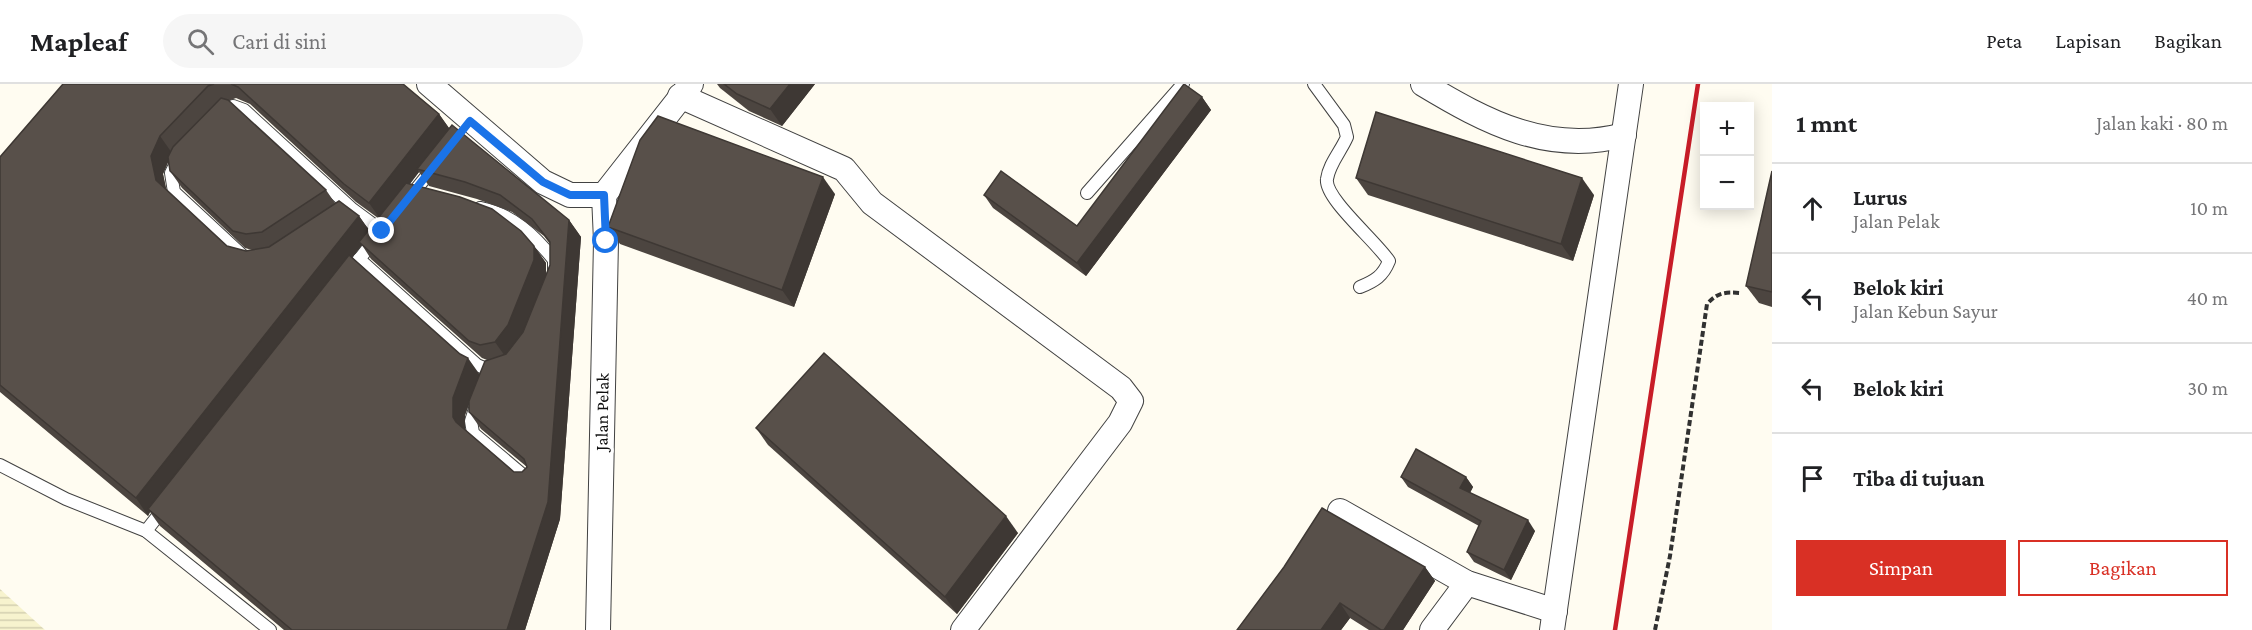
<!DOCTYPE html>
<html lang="id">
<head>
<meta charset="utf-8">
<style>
  body { margin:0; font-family:"Crimson Pro",serif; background:#f6f6f6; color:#202124 }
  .controls { position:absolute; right:18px; top:18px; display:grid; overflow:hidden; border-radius:0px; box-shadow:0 3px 15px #0003 }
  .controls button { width:54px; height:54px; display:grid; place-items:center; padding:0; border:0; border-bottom:2px solid #e0e0e0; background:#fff; color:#202124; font:30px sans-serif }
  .stop { position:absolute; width:18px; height:18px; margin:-14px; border:4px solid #1a73e8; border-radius:50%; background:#fff }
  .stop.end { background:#1a73e8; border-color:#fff; box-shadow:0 2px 6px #0008 }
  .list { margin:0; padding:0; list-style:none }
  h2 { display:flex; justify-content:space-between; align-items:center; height:78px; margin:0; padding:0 24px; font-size:26px }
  h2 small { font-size:20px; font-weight:400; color:#757577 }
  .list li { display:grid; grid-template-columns:39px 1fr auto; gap:18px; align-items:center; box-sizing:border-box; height:90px; padding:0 24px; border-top:2px solid #e0e0e0 }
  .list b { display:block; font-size:22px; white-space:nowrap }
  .list p { margin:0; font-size:20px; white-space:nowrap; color:#757577 }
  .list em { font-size:20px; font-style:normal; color:#757577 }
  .actions { display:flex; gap:12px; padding:18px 24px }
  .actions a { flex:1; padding:14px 0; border:2px solid #d93025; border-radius:0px; text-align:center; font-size:21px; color:#d93025 }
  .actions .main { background:#d93025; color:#fff }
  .icon { flex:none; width:33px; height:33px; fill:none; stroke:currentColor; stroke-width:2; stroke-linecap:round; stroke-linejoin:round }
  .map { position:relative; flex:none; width:1772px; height:546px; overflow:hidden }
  header { display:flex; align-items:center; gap:36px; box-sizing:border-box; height:84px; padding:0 30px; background:#fff; border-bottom:2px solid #e0e0e0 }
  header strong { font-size:28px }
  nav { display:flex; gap:33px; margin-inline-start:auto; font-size:21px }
  .search { width:420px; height:54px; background:#f6f6f6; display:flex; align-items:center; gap:15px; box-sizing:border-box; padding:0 21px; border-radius:33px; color:#757577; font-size:22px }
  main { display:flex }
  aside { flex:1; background:#fff }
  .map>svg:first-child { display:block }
</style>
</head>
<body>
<header>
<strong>Mapleaf</strong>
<div class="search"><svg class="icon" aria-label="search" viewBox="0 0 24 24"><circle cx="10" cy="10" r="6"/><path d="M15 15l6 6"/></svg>Cari di sini</div>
<nav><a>Peta</a><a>Lapisan</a><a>Bagikan</a></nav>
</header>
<main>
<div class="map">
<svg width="1772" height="546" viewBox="0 0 1772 546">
  <defs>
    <pattern id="farmland-rules" width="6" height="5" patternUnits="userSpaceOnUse" patternTransform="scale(1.5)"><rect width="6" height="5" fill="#f7f3ce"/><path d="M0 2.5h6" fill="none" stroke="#d3cfb0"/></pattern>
  </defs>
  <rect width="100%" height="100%" fill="#fffcf1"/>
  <!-- farmland -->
  <polygon fill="url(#farmland-rules)" points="0,505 45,546 0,546"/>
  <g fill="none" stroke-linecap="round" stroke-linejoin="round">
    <defs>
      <g id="lane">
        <path d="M1314,0L1344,41L1347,53C1341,67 1329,80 1327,95C1324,114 1376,157 1389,177C1383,192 1375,197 1360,203"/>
        <polyline points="221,30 233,22 244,26 351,124 382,147"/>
        <polyline points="178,75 171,89 174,108 243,172"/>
        <polyline points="1087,109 1183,0"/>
        <polyline points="409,114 434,83"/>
        <path d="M480,124C512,130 534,151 554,176V186"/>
        <polyline points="359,175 477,281 491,287 496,286"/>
        <polyline points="347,191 375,155"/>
        <polyline points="477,318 471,337 473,349 530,397"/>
        <polyline points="0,381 66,415 146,447 270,546"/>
        <polyline points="146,447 164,424"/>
      </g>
      <g id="street">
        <polyline points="429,0 543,98 570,111 604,111"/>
        <path d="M1423,0C1486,38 1548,71 1624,51"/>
        <polyline points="680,12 844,85 872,119 1121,304 1131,317 1120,339 963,546"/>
        <polyline points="604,111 691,0"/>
        <polyline points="1340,427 1467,499 1555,527"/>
        <polyline points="598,546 606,157 604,111"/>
        <polyline points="1432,546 1467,499"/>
        <polyline points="1552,546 1631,0"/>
      </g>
    </defs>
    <!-- lane casing -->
    <use href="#lane" stroke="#424242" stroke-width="14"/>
    <!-- street casing -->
    <use href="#street" stroke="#424242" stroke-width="26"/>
    <!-- path -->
    <path stroke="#313131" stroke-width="4" stroke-dasharray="6 3" stroke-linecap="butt" d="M1655,546L1670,472L1707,220C1718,208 1725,208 1741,209"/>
    <!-- lane -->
    <use href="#lane" stroke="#fff" stroke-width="12"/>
    <!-- street -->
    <use href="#street" stroke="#fff" stroke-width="24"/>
    <!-- rail -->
    <polyline stroke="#c81d28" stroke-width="4.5" points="1615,546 1698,0"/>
  </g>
  <!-- wall -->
  <g fill="#4c4540" fill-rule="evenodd">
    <path d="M63,0H403L439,30L449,44L569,136L581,153L560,435L525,546H284L160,442L150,428L148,432L0,308V73ZM236,14L250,20L356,118L378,134L369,146L359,132L335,119L326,106L228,17ZM168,78L170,87L182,104L245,164L252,166L246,167L227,162L166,106L163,90ZM419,88L429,102L477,115L512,128L544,152L550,160V181L546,191V179L534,162L410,100ZM362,161L371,175L482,274L487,276L479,291L352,173ZM469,320V328L481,345L527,383L522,388H514L465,346V331Z"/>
    <polygon points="717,0 815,0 782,42 749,27 720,4"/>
    <polygon points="1202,13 1211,26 1086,192 993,124 984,111 1077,142"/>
    <polygon points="1772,87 1772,223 1759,219 1746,202"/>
    <polygon points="1356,94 1594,111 1573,177 1368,111"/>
    <polygon points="835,110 794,223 620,160 608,143"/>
    <polygon points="756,344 1018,449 957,530 768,361"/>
    <polygon points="1401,393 1466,393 1473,403 1470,409 1535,447 1511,496 1474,478 1467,468 1479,442 1408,403"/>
    <polygon points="1425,483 1435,497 1403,546 1369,546 1350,534 1341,546 1237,546"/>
  </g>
  <!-- shaded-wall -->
  <g fill="#3e3834">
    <polygon points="790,0 815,0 782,42 770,25"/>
    <polygon points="1202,13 1211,26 1086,192 1077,179"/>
    <polygon points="439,30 451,47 417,85 419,88 381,136 369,119"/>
    <polygon points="160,52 172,69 163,90 168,113 156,96 151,72"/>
    <polygon points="823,93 835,110 794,223 782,206"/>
    <polygon points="1582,94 1594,111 1573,177 1561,160"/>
    <polygon points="359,132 371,149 359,158 362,161 151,427 148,425 150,428 148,432 136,414"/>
    <polygon points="569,136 581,153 560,435 525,546 507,546"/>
    <polygon points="534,162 546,179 546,193 520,258 507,275 495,258"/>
    <polygon points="468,274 480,291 465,331 465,350 456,338 453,333 453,314"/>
    <polygon points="1466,393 1473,403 1467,414 1460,404"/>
    <polygon points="1006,432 1018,449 957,530 945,513"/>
    <polygon points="1528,436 1535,447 1511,496 1504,486"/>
    <polygon points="1425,483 1435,497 1403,546 1384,546"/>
    <polygon points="1340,519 1350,534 1341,546 1321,546"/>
  </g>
  <!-- building -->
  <g fill="#58504a" stroke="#3e3834" stroke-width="1.5">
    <polygon points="63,0 214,0 208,2 160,52 151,72 156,96 227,162 246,167 269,163 339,117 359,132 136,414 0,301 0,73"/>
    <polygon points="231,0 403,0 439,30 369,119 344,100 238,3"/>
    <polygon points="724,0 790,0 770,25 737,10"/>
    <polygon points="1184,0 1202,13 1077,179 984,111 1001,87 1077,142"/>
    <polygon points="221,14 228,16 326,106 262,148 246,150 233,147 170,87 168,73 173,63"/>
    <polygon points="1376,28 1582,94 1561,160 1356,94"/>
    <polygon points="658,32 823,93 782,206 608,143 640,56"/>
    <polygon points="452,41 569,136 548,418 507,546 292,546 148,425 349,171 460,270 468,274 453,314 453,333 456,338 514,388 522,388 527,383 524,375 469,328 469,317 485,277 506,270 523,248 550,181 550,158 532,135 500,111 465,98 417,85"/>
    <polygon points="1772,87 1772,208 1746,202"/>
    <polygon points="406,99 460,113 492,125 521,147 534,162 534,176 508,241 495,258 480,261 469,257 359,158"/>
    <polygon points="824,269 1006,432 945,513 756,344"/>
    <polygon points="1416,365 1466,393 1460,404 1528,436 1504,486 1467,468 1481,437 1401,393"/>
    <polygon points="1322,424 1425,483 1384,546 1381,546 1340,519 1321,546 1237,546 1284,483"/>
  </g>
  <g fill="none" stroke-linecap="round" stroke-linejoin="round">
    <!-- route -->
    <polyline stroke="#1a73e8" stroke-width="8" points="382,147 470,37 543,98 570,111 604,111 606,157"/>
  </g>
  <g text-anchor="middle" stroke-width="6" stroke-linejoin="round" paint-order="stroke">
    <!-- street labels -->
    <g font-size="18" fill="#0f0f0f" stroke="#fff">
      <text transform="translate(602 328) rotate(-89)" y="6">Jalan Pelak</text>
    </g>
  </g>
</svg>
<div class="controls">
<button>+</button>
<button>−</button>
</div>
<div class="stop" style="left:606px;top:157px"></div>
<div class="stop end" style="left:382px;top:147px"></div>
</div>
<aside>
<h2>1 mnt<small>Jalan kaki · 80 m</small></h2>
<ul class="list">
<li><svg class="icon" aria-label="ahead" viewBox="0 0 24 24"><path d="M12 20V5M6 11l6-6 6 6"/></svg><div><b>Lurus</b><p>Jalan Pelak</p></div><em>10 m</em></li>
<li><svg class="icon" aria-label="left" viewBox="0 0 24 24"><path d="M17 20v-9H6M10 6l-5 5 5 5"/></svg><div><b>Belok kiri</b><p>Jalan Kebun Sayur</p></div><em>40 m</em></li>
<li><svg class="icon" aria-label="left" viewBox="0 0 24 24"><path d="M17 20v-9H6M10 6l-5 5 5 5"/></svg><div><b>Belok kiri</b></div><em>30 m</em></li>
<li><svg class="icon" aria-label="arrive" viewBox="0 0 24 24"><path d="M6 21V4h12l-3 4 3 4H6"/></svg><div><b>Tiba di tujuan</b></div></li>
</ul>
<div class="actions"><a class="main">Simpan</a><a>Bagikan</a></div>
</aside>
</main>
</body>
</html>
